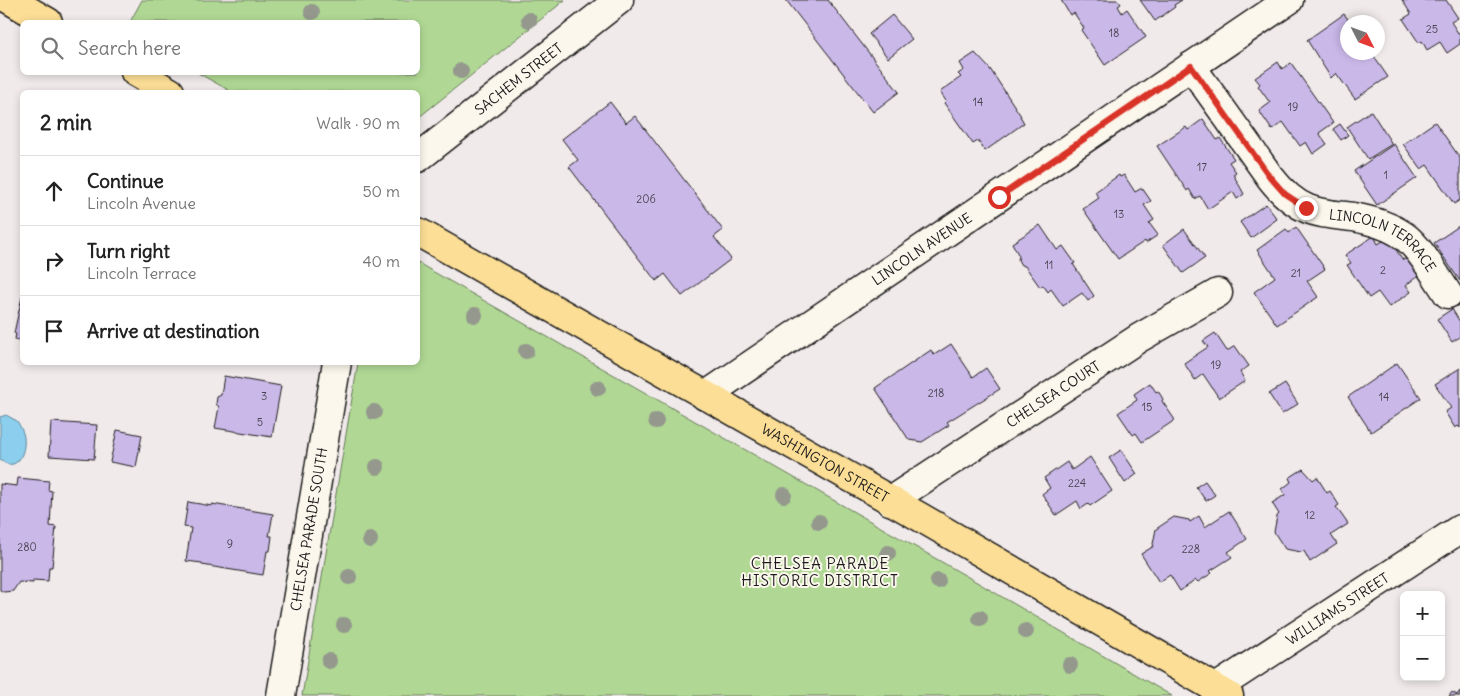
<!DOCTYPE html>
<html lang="en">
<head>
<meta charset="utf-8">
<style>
  body { margin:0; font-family:Delius,sans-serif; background:#f2f2f2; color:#222 }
  .controls { position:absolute; right:15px; bottom:15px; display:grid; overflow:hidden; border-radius:8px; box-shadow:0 2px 8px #0003 }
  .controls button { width:45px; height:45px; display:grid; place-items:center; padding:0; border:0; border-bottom:1px solid #e0e0e0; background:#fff; color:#222; font:25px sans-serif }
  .compass { position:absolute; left:1340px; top:15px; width:45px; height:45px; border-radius:50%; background:#fff; box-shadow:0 2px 8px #0003; rotate:132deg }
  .stop { position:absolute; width:15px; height:15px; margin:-11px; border:4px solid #d93025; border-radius:50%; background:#fff }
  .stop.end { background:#d93025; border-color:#fff; box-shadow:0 1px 5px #0008 }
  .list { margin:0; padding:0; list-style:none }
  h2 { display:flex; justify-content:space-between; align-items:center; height:65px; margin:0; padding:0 20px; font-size:21px }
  h2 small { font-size:16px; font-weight:400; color:#767676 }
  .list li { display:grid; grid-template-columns:32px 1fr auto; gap:15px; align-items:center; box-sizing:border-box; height:70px; padding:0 20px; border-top:1px solid #e0e0e0 }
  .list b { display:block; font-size:19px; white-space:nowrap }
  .list p { margin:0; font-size:16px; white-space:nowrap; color:#767676 }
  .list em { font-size:16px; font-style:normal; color:#767676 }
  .icon { flex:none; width:28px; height:28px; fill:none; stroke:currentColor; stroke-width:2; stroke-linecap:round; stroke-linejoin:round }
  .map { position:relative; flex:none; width:1460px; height:696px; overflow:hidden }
  .search { position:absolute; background:#fff; box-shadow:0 2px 8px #0003; left:20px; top:20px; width:400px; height:55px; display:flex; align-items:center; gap:12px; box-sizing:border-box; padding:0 18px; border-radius:8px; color:#767676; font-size:19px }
  .panel { position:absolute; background:#fff; box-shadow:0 2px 8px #0003; left:20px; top:90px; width:400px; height:275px; border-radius:8px }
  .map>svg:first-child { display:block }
</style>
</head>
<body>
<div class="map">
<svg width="1460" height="696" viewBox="0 0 1460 696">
  <rect width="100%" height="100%" fill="#f1eaeb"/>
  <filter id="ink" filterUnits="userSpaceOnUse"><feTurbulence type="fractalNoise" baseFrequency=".02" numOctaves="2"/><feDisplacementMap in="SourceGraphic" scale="10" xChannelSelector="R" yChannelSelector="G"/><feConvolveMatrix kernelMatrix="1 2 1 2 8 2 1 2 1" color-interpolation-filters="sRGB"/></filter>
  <g filter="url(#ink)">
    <!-- green -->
    <g fill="#b0d894" stroke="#667a58">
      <polygon points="142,0 565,0 418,118 418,92 232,92 198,73 418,72 418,22 130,22"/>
      <polygon points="418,263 968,577 1172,696 302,696 358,363 418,362"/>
    </g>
    <!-- water -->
    <path fill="#8cceed" stroke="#5f8799" d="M6,415L17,421C20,426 23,431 24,437C26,451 18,474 0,460V417Z"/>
    <!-- building -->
    <g fill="#cab8e9" stroke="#1c1c1c">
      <polygon points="786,0 828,0 899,92 873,112"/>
      <polygon points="1061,0 1118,0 1121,4 1118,6 1122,13 1127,9 1146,37 1105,65 1081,30 1084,28 1074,13 1070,15"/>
      <polygon points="1140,0 1182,0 1174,5 1175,7 1155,21"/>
      <polygon points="1402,0 1446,0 1458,18 1451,22 1460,36 1460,44 1447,53 1440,42 1427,50 1422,41 1419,43 1403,19 1411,14"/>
      <polygon points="1344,14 1350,22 1348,22 1348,52 1374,52 1372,54 1388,77 1355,99 1336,73 1331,78 1307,40"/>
      <polygon points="892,15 912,39 888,58 869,34"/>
      <polygon points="975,53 990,69 1021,116 1020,116 1024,123 985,151 978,141 973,144 944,103 946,101 940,92 961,77 958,74 964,70 960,63"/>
      <polygon points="1278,62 1282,69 1291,63 1333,123 1319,133 1327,144 1313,154 1306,142 1300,146 1283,122 1272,130 1259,111 1270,103 1258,86 1260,84 1255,78"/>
      <polygon points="610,102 626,123 635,116 723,230 714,237 731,259 682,296 665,274 656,281 569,167 578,160 562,139"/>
      <polygon points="1371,111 1392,144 1368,159 1347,127"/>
      <polygon points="1203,119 1217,140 1220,138 1234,159 1229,162 1236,172 1233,174 1244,194 1237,199 1233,192 1208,209 1200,196 1195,199 1189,189 1187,191 1157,146 1186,127 1188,130"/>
      <polygon points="1435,122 1460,158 1460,200 1454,204 1427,165 1421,169 1403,144"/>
      <polygon points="1340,124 1348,135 1341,140 1333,129"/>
      <polygon points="1394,144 1417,178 1377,205 1354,171"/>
      <polygon points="1119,175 1120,177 1124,175 1135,192 1142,188 1151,201 1144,205 1154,220 1149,223 1158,235 1146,243 1145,241 1118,259 1083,209 1099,198 1095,192"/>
      <polygon points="1266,204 1277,219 1251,238 1240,222"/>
      <polygon points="1040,225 1057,250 1063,246 1075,263 1073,264 1094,296 1088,301 1082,293 1063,306 1051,289 1048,292 1043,285 1040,287 1025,266 1021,265 1018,260 1019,256 1012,243"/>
      <polygon points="1459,226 1460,228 1460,281 1434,243"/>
      <polygon points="1296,227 1325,269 1307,281 1318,297 1277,325 1254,292 1275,277 1257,250 1286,229 1289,233"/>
      <polygon points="1184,229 1205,258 1183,273 1163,245"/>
      <polygon points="1374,236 1378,244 1388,238 1403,260 1407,258 1419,275 1406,285 1411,292 1389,307 1378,292 1369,298 1347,265 1351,263 1345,255"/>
      <polygon points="22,297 22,341 15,339 16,334 14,333"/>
      <polygon points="1452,309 1460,322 1460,337 1452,342 1437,319"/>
      <polygon points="1215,333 1227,351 1235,346 1249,366 1240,372 1245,381 1219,398 1203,374 1195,380 1184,363 1208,347 1203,341"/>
      <polygon points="951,344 973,377 986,368 1000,389 947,422 949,425 922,442 909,440 875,388 931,350 934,355"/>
      <polygon points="1397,363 1421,398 1371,432 1348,397"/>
      <polygon points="1460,368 1460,428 1458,426 1455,428 1445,412 1451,408 1435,384"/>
      <polygon points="224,376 281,386 272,437 215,428 219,407 216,404 217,397 221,395"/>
      <polygon points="1150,383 1156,392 1158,391 1163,399 1162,401 1175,420 1142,442 1136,433 1133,435 1118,413 1137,400 1134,394"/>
      <polygon points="1285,384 1298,404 1282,414 1269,394"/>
      <polygon points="51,422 97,425 94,459 49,456"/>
      <polygon points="117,430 142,435 136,467 110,462"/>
      <polygon points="1121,450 1137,474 1125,483 1109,458"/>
      <polygon points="1090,457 1112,491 1090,506 1088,504 1081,509 1077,501 1056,515 1042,494 1050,488 1044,478 1067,462 1072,470"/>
      <polygon points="1303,469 1313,480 1317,477 1327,493 1330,491 1339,505 1336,507 1348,524 1331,535 1337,544 1310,562 1304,551 1301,552 1285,549 1274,532 1277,516 1279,514 1272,503 1285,495 1282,489 1291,482 1289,478"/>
      <polygon points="18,478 49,481 48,490 52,491 50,526 56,527 52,567 49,567 48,581 33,580 33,583 19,582 13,591 4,592 0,590 0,484 17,486"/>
      <polygon points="1205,481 1215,495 1206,501 1196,487"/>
      <polygon points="188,502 212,506 212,504 273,514 269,536 272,536 270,551 267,551 263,575 202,565 202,563 186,561 191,528 184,527"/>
      <polygon points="1229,511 1247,539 1228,552 1232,557 1210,571 1212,573 1198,582 1196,580 1180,591 1170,575 1159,582 1141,554 1154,546 1153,544 1156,529 1174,517 1189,520 1190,522 1199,516 1205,527"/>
      <polygon points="1460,691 1460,696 1449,696 1452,692 1457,695"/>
    </g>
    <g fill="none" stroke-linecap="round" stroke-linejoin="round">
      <defs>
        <g id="street">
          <path id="s1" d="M1191,66L1270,177C1280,190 1293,203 1308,209C1323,215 1338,215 1353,217C1370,220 1390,226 1404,236C1419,246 1437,278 1448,294"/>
          <path id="s2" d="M705,396L1289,0"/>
          <path id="s3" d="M890,501L1139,338L1218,293"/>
          <path id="s4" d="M1216,688L1460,529"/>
          <path id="s5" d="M281,696L337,362"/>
        </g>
        <g id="secondary">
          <path id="s6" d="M418,158L619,0"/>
        </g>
        <g id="highway">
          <polyline points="10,0 48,22"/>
          <polyline points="135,72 170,92"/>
          <path id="s7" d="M418,232L920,517L1229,696"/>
        </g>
      </defs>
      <!-- street casing -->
      <use href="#street" stroke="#1c1c1c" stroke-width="31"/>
      <!-- secondary casing -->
      <use href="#secondary" stroke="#1c1c1c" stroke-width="31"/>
      <!-- highway casing -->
      <use href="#highway" stroke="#1c1c1c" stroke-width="31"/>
      <!-- street -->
      <use href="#street" stroke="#fbf7ec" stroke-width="28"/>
      <!-- secondary -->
      <use href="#secondary" stroke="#fbf7ec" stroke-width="28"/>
      <!-- highway -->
      <use href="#highway" stroke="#fcde96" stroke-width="28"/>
    </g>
    <!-- trees -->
    <g fill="#94988d">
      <circle cx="312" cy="12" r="8"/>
      <circle cx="529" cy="20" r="8"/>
      <circle cx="461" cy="71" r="8"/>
      <circle cx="475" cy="315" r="8"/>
      <circle cx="526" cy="351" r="8"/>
      <circle cx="598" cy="388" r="8"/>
      <circle cx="374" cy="412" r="8"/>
      <circle cx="656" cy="421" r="8"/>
      <circle cx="377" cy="467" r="8"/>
      <circle cx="784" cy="495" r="8"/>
      <circle cx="819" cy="522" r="8"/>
      <circle cx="370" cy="540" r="8"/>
      <circle cx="888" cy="553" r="8"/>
      <circle cx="349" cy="577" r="8"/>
      <circle cx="938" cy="581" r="8"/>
      <circle cx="980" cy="618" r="8"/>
      <circle cx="344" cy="625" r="8"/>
      <circle cx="1026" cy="631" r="8"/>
      <circle cx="329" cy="661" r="8"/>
      <circle cx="1070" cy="665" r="8"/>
    </g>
  </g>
  <g fill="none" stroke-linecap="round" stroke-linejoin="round" filter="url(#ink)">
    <!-- route -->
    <polyline stroke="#d93025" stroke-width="6" points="999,197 1191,66 1270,177 1285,194 1306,208"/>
  </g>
  <g text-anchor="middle" stroke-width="4" stroke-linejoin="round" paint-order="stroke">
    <!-- number labels -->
    <g font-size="11" fill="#48434f">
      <text x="1432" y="33">25</text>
      <text x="1114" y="37">18</text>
      <text x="978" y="106">14</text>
      <text x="1293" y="111">19</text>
      <text x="1202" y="171">17</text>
      <text x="1386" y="179">1</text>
      <text x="646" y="203">206</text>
      <text x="1119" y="218">13</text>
      <text x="1049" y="269">11</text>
      <text x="1383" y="274">2</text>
      <text x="1296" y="277">21</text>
      <text x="1216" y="369">19</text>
      <text x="936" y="397">218</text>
      <text x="264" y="400">3</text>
      <text x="1384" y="401">14</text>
      <text x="1147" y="411">15</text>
      <text x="260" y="426">5</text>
      <text x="1077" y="487">224</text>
      <text x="1310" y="519">12</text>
      <text x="230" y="548">9</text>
      <text x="27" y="551">280</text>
      <text x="1191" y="553">228</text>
    </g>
    <!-- street labels -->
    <g font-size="14" fill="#1c1c1c" stroke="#fbf7ec">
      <text dy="5" stroke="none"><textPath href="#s6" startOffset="128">SACHEM STREET</textPath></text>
      <text dy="5" stroke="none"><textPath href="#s1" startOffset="270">LINCOLN TERRACE</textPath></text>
      <text dy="5" stroke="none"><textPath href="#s2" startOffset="262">LINCOLN AVENUE</textPath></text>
      <text dy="5" stroke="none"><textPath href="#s3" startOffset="195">CHELSEA COURT</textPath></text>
      <text dy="5" stroke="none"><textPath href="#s7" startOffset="468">WASHINGTON STREET</textPath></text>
      <text dy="5" stroke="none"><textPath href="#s5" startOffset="169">CHELSEA PARADE SOUTH</textPath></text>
      <text dy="5" stroke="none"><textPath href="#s4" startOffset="145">WILLIAMS STREET</textPath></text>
    </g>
    <!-- neighbourhood labels -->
    <g font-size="15" letter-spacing="1" fill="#1c1c1c" stroke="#fbf7ec">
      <text x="820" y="569">CHELSEA PARADE<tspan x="820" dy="17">HISTORIC DISTRICT</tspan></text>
    </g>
  </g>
</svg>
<div class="controls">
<button>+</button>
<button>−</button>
</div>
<svg class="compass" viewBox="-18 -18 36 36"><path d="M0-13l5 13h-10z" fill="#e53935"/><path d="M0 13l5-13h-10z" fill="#767676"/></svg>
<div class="stop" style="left:999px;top:197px"></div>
<div class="stop end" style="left:1306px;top:208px"></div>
<div class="search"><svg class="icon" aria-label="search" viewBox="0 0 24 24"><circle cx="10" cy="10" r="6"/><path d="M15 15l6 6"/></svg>Search here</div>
<section class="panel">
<h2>2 min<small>Walk · 90 m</small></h2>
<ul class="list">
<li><svg class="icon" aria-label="ahead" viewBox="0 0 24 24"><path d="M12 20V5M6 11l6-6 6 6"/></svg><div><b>Continue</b><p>Lincoln Avenue</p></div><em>50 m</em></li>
<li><svg class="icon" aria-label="right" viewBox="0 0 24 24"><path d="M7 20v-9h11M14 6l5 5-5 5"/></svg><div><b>Turn right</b><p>Lincoln Terrace</p></div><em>40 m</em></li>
<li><svg class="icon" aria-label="arrive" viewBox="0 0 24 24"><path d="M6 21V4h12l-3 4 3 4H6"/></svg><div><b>Arrive at destination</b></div></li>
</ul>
</section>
</div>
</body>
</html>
